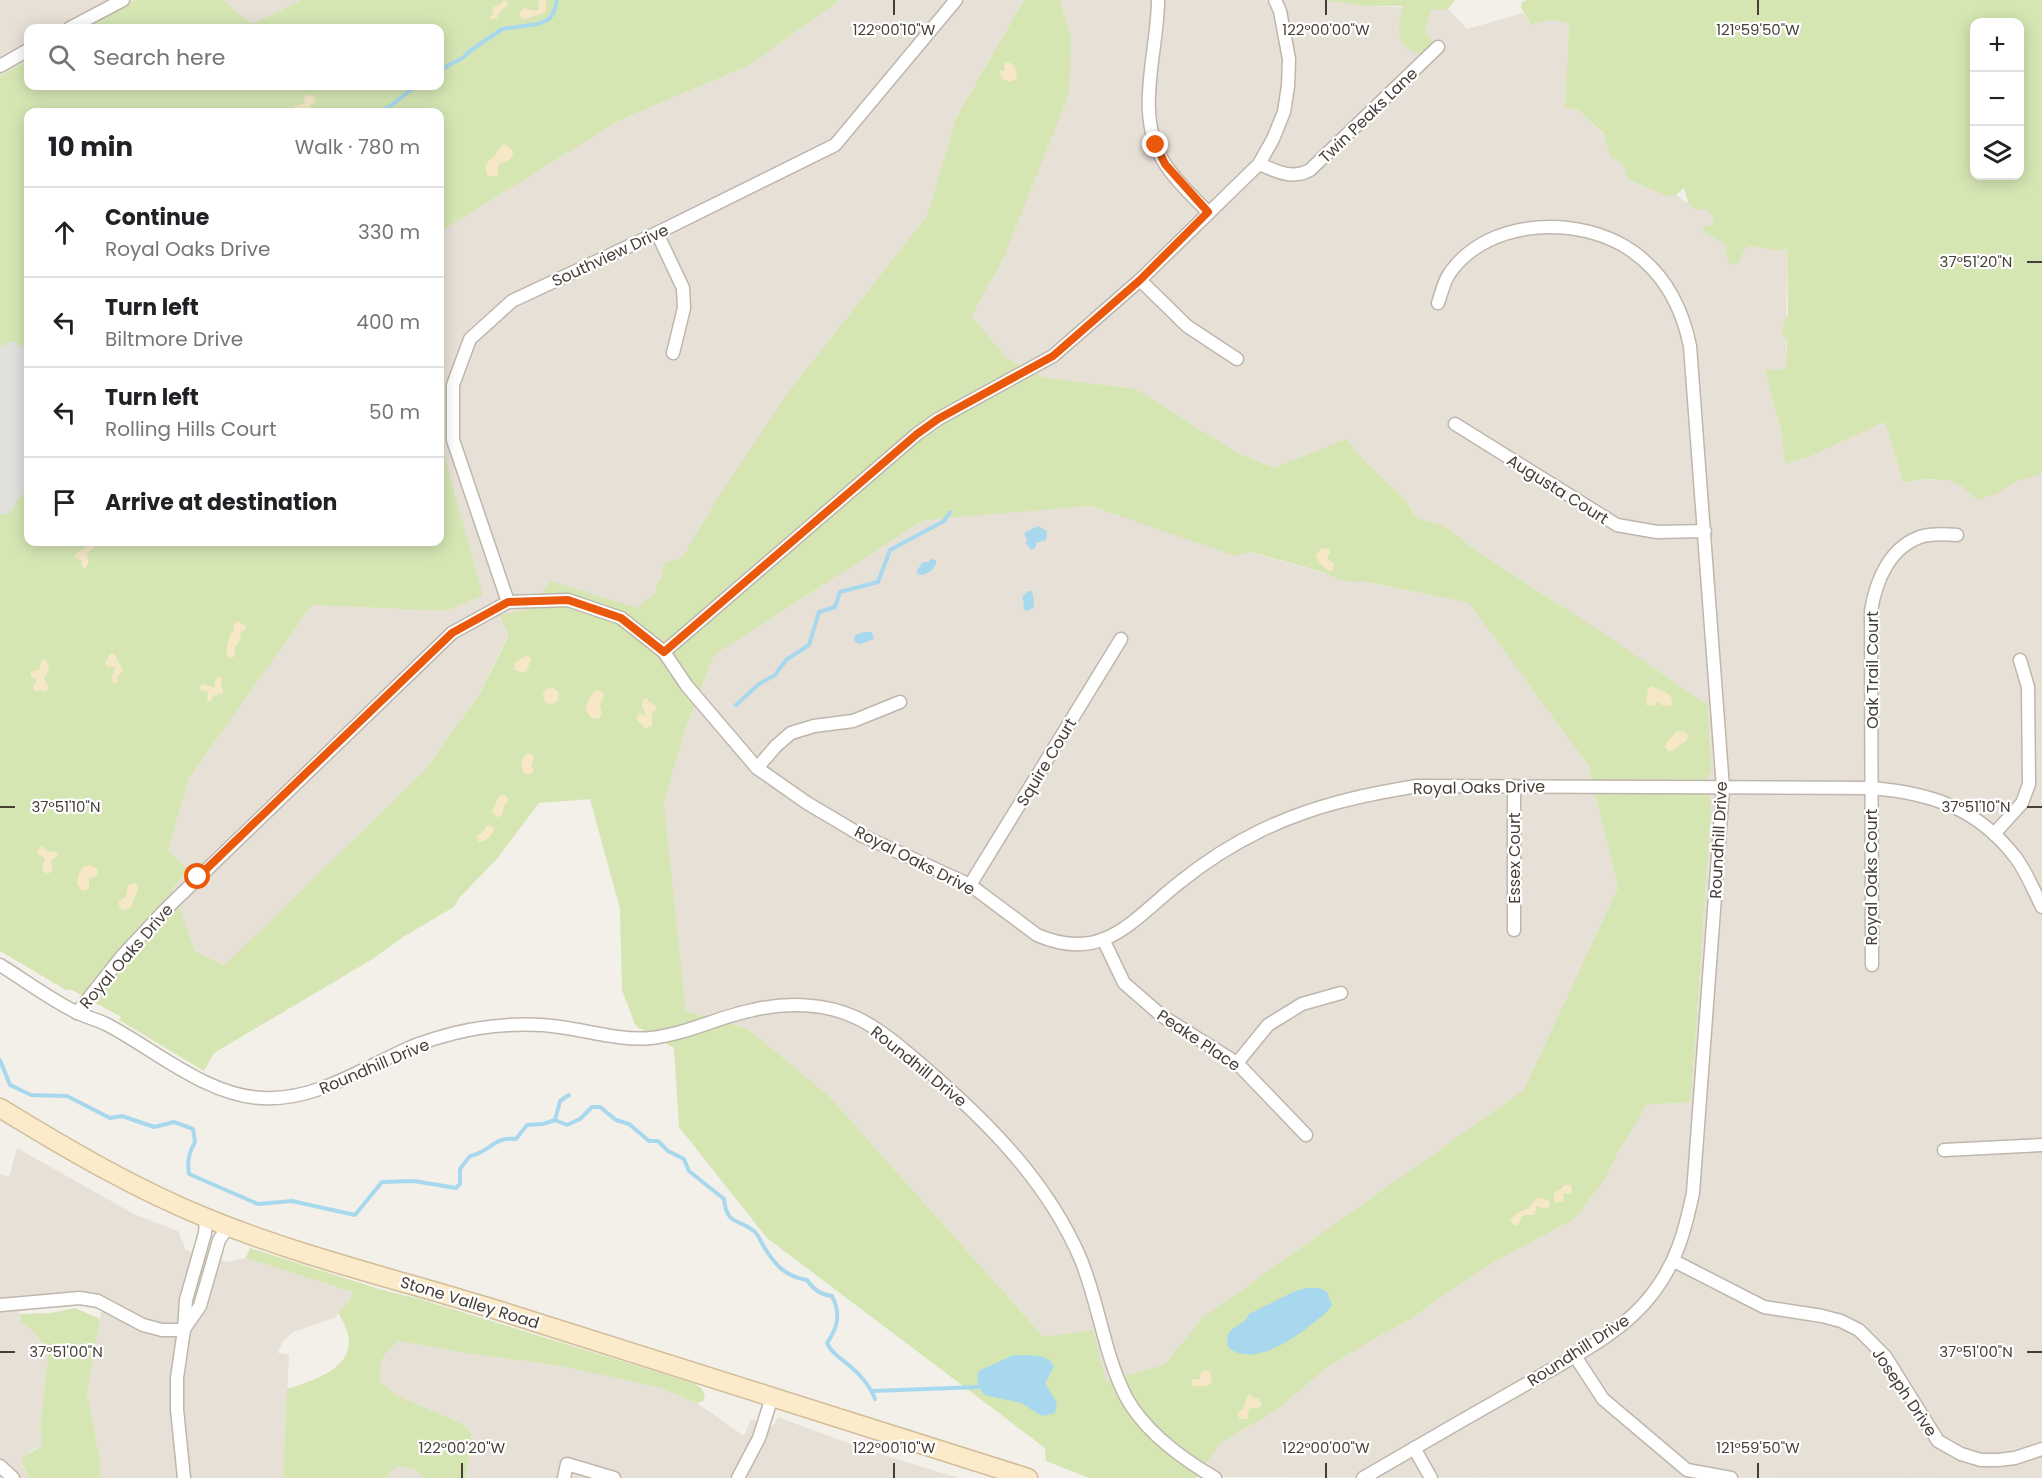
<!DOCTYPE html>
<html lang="en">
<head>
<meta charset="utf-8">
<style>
  body { margin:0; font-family:Poppins,sans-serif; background:#f6f6f6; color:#202124 }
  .controls { position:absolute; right:18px; top:18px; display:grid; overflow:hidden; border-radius:12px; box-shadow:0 3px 15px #0003 }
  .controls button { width:54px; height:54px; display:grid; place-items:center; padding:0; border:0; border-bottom:2px solid #e0e0e0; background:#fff; color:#202124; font:30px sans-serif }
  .stop { position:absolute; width:18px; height:18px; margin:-14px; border:4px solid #ea580c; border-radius:50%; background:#fff }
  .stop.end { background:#ea580c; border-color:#fff; box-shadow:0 2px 6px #0008 }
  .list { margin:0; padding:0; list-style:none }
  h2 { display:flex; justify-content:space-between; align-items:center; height:78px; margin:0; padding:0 24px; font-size:26px }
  h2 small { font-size:20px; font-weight:400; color:#757577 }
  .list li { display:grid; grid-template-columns:39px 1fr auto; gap:18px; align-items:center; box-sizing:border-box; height:90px; padding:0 24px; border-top:2px solid #e0e0e0 }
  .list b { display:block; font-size:22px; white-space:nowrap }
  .list p { margin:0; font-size:20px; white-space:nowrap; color:#757577 }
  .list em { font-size:20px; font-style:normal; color:#757577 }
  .icon { flex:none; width:33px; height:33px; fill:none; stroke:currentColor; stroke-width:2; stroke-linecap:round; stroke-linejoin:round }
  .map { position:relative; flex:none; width:2042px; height:1478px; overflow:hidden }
  .search { position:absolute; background:#fff; box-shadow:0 3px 15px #0003; left:24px; top:24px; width:420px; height:66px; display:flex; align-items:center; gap:15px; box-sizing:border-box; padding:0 21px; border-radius:12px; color:#757577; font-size:22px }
  .panel { position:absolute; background:#fff; box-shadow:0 3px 15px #0003; left:24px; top:108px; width:420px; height:438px; border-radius:12px }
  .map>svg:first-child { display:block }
</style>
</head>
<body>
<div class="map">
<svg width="2042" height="1478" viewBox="0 0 2042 1478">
  <rect width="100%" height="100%" fill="#f3efe9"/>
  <!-- residential -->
  <g fill="#e7e0d7">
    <polygon points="0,0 136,0 84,28 28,28 28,60 0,76"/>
    <polygon points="223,0 302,0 252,24"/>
    <polygon points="840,0 1024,0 956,118 927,216 789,391 717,499 669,581 637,608 507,637 479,695 424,771 226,965 195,951 163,866 189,778 312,605 447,611 483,595 440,439 440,232 620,120 748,66"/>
    <polygon points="1060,0 1265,0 1266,2 1276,0 1320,0 1366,6 1448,9 1467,29 1523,13 1531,25 1545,20 1560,20 1569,24 1565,108 1578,110 1603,134 1610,157 1620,160 1625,165 1627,176 1630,180 1666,196 1676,195 1697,210 1705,209 1713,216 1787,245 1786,369 1766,370 1772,399 1781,429 1785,463 1809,457 1885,422 1903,482 1939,479 2042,462 2042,1478 1195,1477 1220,1443 1277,1410 1325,1369 1372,1340 1409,1320 1485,1267 1574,1219 1606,1178 1617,1154 1647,1105 1691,1102 1711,810 1708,800 1707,776 1711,773 1708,706 1597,629 1481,554 1444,526 1417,518 1406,500 1368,464 1346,439 1274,468 1236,452 1136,389 1042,377 1007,358 972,316 1003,259 1071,37"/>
    <polygon points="1091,506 1330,575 1470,603 1588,765 1618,888 1525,1090 1202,1318 1165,1364 1089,1387 828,1095 748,1029 686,1011 664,802 685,730 714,655 927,518"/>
    <polygon points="17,1148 134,1214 178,1231 186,1250 227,1262 246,1258 352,1292 350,1300 334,1318 293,1332 283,1341 278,1353 289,1355 283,1478 100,1478 100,1459 87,1393 104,1296 95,1293 67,1292 15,1296 21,1323 33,1331 42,1342 48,1356 40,1429 43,1445 29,1452 22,1463 29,1478 2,1478 0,1476 0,1174 9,1177"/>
    <polygon points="398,1341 465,1353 554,1365 660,1387 697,1403 744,1436 751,1419 773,1426 778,1417 867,1450 959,1478 466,1478 472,1433 465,1425 396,1395 380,1381 380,1366 386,1351"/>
    <polygon points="396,1466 414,1469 424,1478 386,1478"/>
  </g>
  <!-- green -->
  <g fill="#d5e6b3" fill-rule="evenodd">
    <path d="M136,0H223L252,24L302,0H840L748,66L620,120L440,232V112H28V542H440V439L483,595L447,611L312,605L189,778L168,850L188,870L172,889L195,951L225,965L424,771L479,695L509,635L500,615L529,609L551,581L637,608L657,591L656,585L662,577L663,565L667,562L682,558L717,499L789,391L927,216L956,118L1024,0H1060L1071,37L1069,94L1003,259L972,316L1007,358L1042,377L1136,389L1236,452L1274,468L1346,439L1368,464L1406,500L1417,518L1444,526L1481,554L1597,629L1708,705L1711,773L1707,776L1711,810L1691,1102L1647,1105L1617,1154L1606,1178L1574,1219L1485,1267L1409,1320L1372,1340L1325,1369L1277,1410L1220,1443L1196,1478H1089L1046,1461L1045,1448L767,1238L679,1127L674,1048L639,1028L635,1024L622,990L620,909L590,799L539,803L496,860L459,898L454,907L403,937L371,960L214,1053L204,1071L119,1020L121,1017L72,990H66L0,951V76L28,60V86H440V28H84ZM1091,506L1235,556L1252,552L1322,572L1345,581L1367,582L1469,603L1588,765L1618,888L1524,1090L1202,1318L1165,1364L1106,1382L1093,1330L1044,1337L828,1095L748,1029L686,1011L664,802L685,730L714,655L924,520Z"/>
    <path d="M1320,0H1455L1448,9L1431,10L1425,31L1431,38L1432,45L1426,54C1416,55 1408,49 1401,43L1399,27L1403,6H1366Z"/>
    <path d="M1527,0H2042V473L2013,483L1996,494L1977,500C1972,496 1968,491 1963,487C1946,475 1922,480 1903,482L1885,422L1809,457L1785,464L1781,429L1772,399L1765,370L1786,369L1787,340L1782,334L1784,320L1788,316L1787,246L1783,251L1750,246L1744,251L1737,264L1730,265L1726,256V246L1719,240L1703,232L1704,227L1713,225V216L1705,209L1697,210L1689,205L1684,188L1676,195L1666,196L1630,180C1619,166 1632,167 1610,157L1603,133L1578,110L1565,108L1569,24C1556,18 1545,20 1531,25L1521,7L1522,2ZM1974,22H2020V176H1974Z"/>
    <path d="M250,1248L382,1290L416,1298L693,1383L701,1388L705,1395L703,1401L697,1403L659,1387L554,1365L465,1353L398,1341C383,1354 379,1361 380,1381L396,1395L465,1425L472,1434L466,1478H424L414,1469L396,1466L386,1478H283L287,1389C325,1377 370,1361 338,1313L350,1300L352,1292L246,1258Z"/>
    <polygon points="75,1308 100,1319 87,1393 100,1459 100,1478 29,1478 22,1463 23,1457 43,1445 40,1429 48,1356 42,1342 33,1331 21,1323 19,1314 51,1313"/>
  </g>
  <!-- sand -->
  <g fill="#f6e7c7">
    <polygon points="538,0 546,0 546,12 529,18 522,19 519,15 523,8 537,11 539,9"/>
    <polygon points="503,1 507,1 508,5 500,11 497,18 491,20 490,17 494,14 492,8 500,5"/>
    <path d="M1007,62C1016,64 1018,71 1016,79L1011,82L1004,80L1000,75V71H1005L1004,64Z"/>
    <polygon points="305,95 314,96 316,102 310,105 309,112 304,110 295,111 293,109 295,106 306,103 303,100"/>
    <path d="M505,144L512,150C516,159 506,162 499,164L497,176H488C482,165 488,162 495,155C499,150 499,147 505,144Z"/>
    <path d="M84,542H94C96,549 89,550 87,555L89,562L85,569L81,565L82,561L75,557L77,552L85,549Z"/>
    <path d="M1322,548L1330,549V553L1327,558L1334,564V568L1331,571C1325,570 1317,561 1316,555Z"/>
    <path d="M237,621L246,626V629L241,632L240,640L235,647L234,657L230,658L228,657C225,650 228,635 234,630V625Z"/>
    <polygon points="114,653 123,670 118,676 117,682 114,683 111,678 116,667 108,667 105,662 110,654"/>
    <polygon points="527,655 531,659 527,671 523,673 515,670 514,664"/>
    <polygon points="44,659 49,665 48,671 44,678 49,689 45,692 41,690 35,692 33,686 37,680 31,676 31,672 40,669 41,661"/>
    <polygon points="219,676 222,678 221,685 223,692 221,694 214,695 211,701 207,701 208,692 200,690 200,686 204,684 214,688 215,680"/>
    <polygon points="1652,686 1670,695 1673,702 1671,706 1662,705 1658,701 1654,706 1646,705 1648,689"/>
    <circle cx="551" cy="696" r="8"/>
    <polygon points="597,690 602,691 604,696 600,704 602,715 598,719 590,717 585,707 592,694"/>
    <polygon points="647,698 649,702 657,706 652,715 652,725 646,729 636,719 640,713 646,717 642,705 643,699"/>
    <polygon points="1683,731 1688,735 1687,740 1673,751 1668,751 1665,747 1666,744 1676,732"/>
    <path d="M526,754H532L534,759L531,765L534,771L530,774L524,773C520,766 521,759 526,754Z"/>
    <polygon points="504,794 509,799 504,806 502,816 496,817 492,811 499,796"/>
    <path d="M489,825L494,827C495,834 486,842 479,842L476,837L484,831L486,826Z"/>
    <polygon points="42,846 48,852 56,851 58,855 51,861 53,868 50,873 45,873 42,868 45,858 39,855 37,851"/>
    <polygon points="90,865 97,868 98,874 96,876 89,878 89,889 82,891 77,884 79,873 84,866"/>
    <polygon points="133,883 137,884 138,890 130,908 122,910 119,906 119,901 126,897 128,885"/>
    <polygon points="1564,1185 1571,1185 1572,1192 1569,1194 1564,1193 1563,1201 1556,1203 1554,1201 1554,1193 1561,1189"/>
    <polygon points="1542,1198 1550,1202 1549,1208 1544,1209 1537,1206 1534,1215 1523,1215 1519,1224 1514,1226 1510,1220 1519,1212 1529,1208 1535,1199"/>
    <polygon points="1205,1370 1210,1372 1212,1382 1206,1387 1200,1385 1193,1387 1191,1382 1193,1379 1200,1379 1200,1374"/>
    <polygon points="1248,1394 1251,1395 1253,1398 1259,1399 1262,1403 1261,1407 1249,1409 1247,1419 1240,1419 1237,1414 1244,1407"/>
  </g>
  <!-- parking -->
  <polygon fill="#e2e0dd" points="11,341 28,350 28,490 19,498 11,512 2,515 0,512 0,347"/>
  <!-- water -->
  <g fill="#a8d8ed">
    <polygon points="1038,526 1047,531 1046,540 1036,543 1036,547 1032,550 1026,544 1027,540 1024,533"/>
    <polygon points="931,559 936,560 936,564 931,571 923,575 917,574 917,570 923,562 928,562"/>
    <polygon points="1028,591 1031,591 1033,594 1034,608 1026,611 1023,608 1024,602 1022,597"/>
    <polygon points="864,632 872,632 874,639 861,644 856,643 854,640 855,635"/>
    <path d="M1306,1288H1319L1327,1292L1332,1305C1326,1315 1316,1320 1308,1327C1289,1342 1251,1367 1228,1347C1223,1324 1242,1330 1249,1314L1293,1292Z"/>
    <path d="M1013,1355C1027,1356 1049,1352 1054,1367L1045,1383L1057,1403L1055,1413L1042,1416L1021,1403L984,1395C979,1388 975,1378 979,1371Z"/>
  </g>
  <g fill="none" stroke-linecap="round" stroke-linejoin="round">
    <!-- stream -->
    <g stroke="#a8d8ed" stroke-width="4">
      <polyline points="440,70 464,57 470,51 502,29 538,24 549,19 554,12 557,0"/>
      <polyline points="376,112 389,107 416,86"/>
      <polyline points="736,705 759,684 775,675 786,660 809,645 819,612 835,607 840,592 878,582 890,550 944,521 950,512"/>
      <path d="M0,1060L10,1085L31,1095L67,1096L110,1118L122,1116L154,1127L174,1122L193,1129L195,1142C189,1153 187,1161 189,1174L258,1204L292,1201L355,1215L382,1182L414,1181L456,1188L460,1184V1169L470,1156C490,1152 494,1136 516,1139L527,1125L543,1124L555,1120L567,1125L580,1119L592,1107H600L616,1120L629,1124L649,1141H658L668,1151L684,1159L689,1171L724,1199C727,1226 738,1218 754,1231C758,1234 761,1242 764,1247C776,1266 785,1276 807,1280C814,1290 820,1294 832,1296C841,1314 838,1327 827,1343C833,1355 841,1358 851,1367C861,1375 871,1388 875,1399"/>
      <polyline points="555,1120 560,1101 569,1095"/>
      <polyline points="872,1391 979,1387"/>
    </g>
    <defs>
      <g id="street">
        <path d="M1158,0C1158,53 1133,115 1165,164C1176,181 1194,198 1208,212"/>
        <polyline points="70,28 123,0"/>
        <polyline points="0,66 28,50"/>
        <path d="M1259,164C1276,171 1292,180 1310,170L1438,47"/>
        <polyline points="657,233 683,288 684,308 673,353"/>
        <polyline points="1140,280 1187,326 1237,359"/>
        <polyline points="1455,424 1617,525 1657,532 1705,531"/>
        <polyline points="508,602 453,440 453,385 470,339 512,301 657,233 835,145 956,0"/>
        <polyline points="664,652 917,434 938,419 1053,356 1140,280 1259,164 1273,139 1284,112 1288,86 1289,59 1280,11 1275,0"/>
        <polyline points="757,768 776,746 791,733 814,726 853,721 900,702"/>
        <polyline points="1994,834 2022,803 2029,784 2028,687 2020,660"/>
        <polyline points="970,885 1121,639"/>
        <polyline points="1514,930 1514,786"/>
        <polyline points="1103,939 1124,983 1162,1016 1237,1063 1306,1135"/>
        <path d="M0,965C26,981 51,1000 78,1013C87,1017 97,1020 106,1024C154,1049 207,1096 262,1098C316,1101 363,1068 411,1047C425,1041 440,1037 455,1033C487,1025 528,1022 560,1027C590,1031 621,1041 651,1038C687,1034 718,1017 753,1010C786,1002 826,1003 857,1018C882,1030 903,1049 924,1067C987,1121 1048,1182 1081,1260C1099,1304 1104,1354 1126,1397C1145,1432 1181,1458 1215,1478"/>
        <path d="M1872,965L1871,611C1876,580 1890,546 1923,536C1934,533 1946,534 1957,535"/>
        <path d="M77,1013L123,955L165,910L452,633L508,602L568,600L621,618L664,652L687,686L757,768L807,803L861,835L970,885L1037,935C1104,964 1133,919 1180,882C1205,862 1231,845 1260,831C1311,806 1362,795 1417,786L1871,788C1931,793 1978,808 2016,858C2027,873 2034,891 2042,907"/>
        <polyline points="1237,1063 1268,1025 1302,1004 1341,993"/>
        <polyline points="1944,1150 2042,1145"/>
        <polyline points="1674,1261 1764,1307 1822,1316 1841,1321 1859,1330 1885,1356 1938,1441 1961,1454 1981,1460 1998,1460 2015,1458 2042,1449"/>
        <polyline points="0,1305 80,1298 98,1301 143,1325 162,1330 184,1330"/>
        <polyline points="184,1329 200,1306 219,1240 228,1227"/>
        <polyline points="1575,1356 1603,1399 1687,1470 1731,1478"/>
        <polyline points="1414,1448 1431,1478"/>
        <polyline points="0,1466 13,1478"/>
        <polyline points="184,1478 177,1409 177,1378 184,1330 186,1300 205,1233 206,1218"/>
        <polyline points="564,1478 567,1464 614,1478"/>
        <polyline points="738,1478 759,1438 772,1397"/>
        <path d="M1363,1478C1416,1447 1468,1417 1521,1387C1565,1361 1622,1335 1653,1293C1677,1262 1685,1230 1693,1193L1723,788L1690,346C1682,307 1665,274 1632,251C1581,215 1491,218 1452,270C1444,279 1442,292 1438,303"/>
      </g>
      <path id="secondary" d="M0,1108C67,1149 135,1189 209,1219C307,1259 412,1283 513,1315C685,1369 856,1424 1028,1478"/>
    </defs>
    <!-- street casing -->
    <use href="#street" stroke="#bfb6ac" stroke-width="15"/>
    <!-- secondary casing -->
    <use href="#secondary" stroke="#d1bd9a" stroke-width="21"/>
    <!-- street -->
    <use href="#street" stroke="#fff" stroke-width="12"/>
    <!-- secondary -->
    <use href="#secondary" stroke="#fcebca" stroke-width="18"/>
  </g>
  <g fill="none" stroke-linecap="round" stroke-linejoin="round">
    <!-- route -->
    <polyline stroke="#ea580c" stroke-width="8" points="198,877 452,633 508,602 568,600 621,618 664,652 917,434 938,419 1053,356 1140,280 1208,212 1165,164 1156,145"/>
  </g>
  <!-- ticks -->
  <path fill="none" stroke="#473f37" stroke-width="2" d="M894,0V15M1326,0V15M1758,0V15M2027,262H2042M0,807H15M2027,807H2042M0,1352H15M2027,1352H2042M462,1463V1478M894,1463V1478M1326,1463V1478M1758,1463V1478"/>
  <g text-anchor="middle" stroke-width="4.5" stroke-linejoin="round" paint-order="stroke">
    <!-- street labels -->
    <g font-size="16" fill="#473f37" stroke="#fff">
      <text transform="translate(1368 115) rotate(-44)" y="6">Twin Peaks Lane</text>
      <text transform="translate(610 255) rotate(-25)" y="6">Southview Drive</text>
      <text transform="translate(1558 489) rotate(32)" y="6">Augusta Court</text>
      <text transform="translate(1872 670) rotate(-90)" y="6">Oak Trail Court</text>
      <text transform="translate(1046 762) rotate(-59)" y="6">Squire Court</text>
      <text transform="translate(1479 787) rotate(-1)" y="6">Royal Oaks Drive</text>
      <text transform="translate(1718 840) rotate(-87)" y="6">Roundhill Drive</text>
      <text transform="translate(1514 858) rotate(-90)" y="6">Essex Court</text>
      <text transform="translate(915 860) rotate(27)" y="6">Royal Oaks Drive</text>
      <text transform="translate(1871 877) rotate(-90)" y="6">Royal Oaks Court</text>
      <text transform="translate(126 956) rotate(-49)" y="6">Royal Oaks Drive</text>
      <text transform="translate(1199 1040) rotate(34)" y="6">Peake Place</text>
      <text transform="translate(374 1066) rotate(-23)" y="6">Roundhill Drive</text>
      <text transform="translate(919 1066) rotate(39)" y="6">Roundhill Drive</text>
      <text transform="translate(470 1302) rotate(17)" y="6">Stone Valley Road</text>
      <text transform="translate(1578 1350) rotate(-33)" y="6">Roundhill Drive</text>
      <text transform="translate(1905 1392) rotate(56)" y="6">Joseph Drive</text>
    </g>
  </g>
  <g font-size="15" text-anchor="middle" fill="#473f37" stroke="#fff" stroke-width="4.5" stroke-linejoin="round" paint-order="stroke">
    <text x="894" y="35">122°00'10"W</text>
    <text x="1326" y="35">122°00'00"W</text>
    <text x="1758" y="35">121°59'50"W</text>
    <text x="1976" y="267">37°51'20"N</text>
    <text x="66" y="812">37°51'10"N</text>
    <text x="1976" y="812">37°51'10"N</text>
    <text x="66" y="1357">37°51'00"N</text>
    <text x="1976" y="1357">37°51'00"N</text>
    <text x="462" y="1453">122°00'20"W</text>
    <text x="894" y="1453">122°00'10"W</text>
    <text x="1326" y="1453">122°00'00"W</text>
    <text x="1758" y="1453">121°59'50"W</text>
  </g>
</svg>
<div class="controls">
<button>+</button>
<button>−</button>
<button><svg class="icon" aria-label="layers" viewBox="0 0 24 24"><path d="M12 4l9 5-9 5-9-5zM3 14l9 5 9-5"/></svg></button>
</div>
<div class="stop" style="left:198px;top:877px"></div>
<div class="stop end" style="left:1156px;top:145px"></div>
<div class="search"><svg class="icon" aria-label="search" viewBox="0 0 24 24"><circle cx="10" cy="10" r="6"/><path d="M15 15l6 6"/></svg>Search here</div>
<section class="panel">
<h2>10 min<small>Walk · 780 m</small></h2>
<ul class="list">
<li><svg class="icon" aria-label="ahead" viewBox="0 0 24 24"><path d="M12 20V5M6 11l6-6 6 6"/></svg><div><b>Continue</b><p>Royal Oaks Drive</p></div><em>330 m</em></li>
<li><svg class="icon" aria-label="left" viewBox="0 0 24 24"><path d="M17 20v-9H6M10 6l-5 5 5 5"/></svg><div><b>Turn left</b><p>Biltmore Drive</p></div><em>400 m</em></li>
<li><svg class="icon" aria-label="left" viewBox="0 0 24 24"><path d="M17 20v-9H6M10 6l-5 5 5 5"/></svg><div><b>Turn left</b><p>Rolling Hills Court</p></div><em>50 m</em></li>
<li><svg class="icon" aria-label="arrive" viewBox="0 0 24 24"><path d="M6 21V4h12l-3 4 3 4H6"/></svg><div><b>Arrive at destination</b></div></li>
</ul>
</section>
</div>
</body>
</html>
